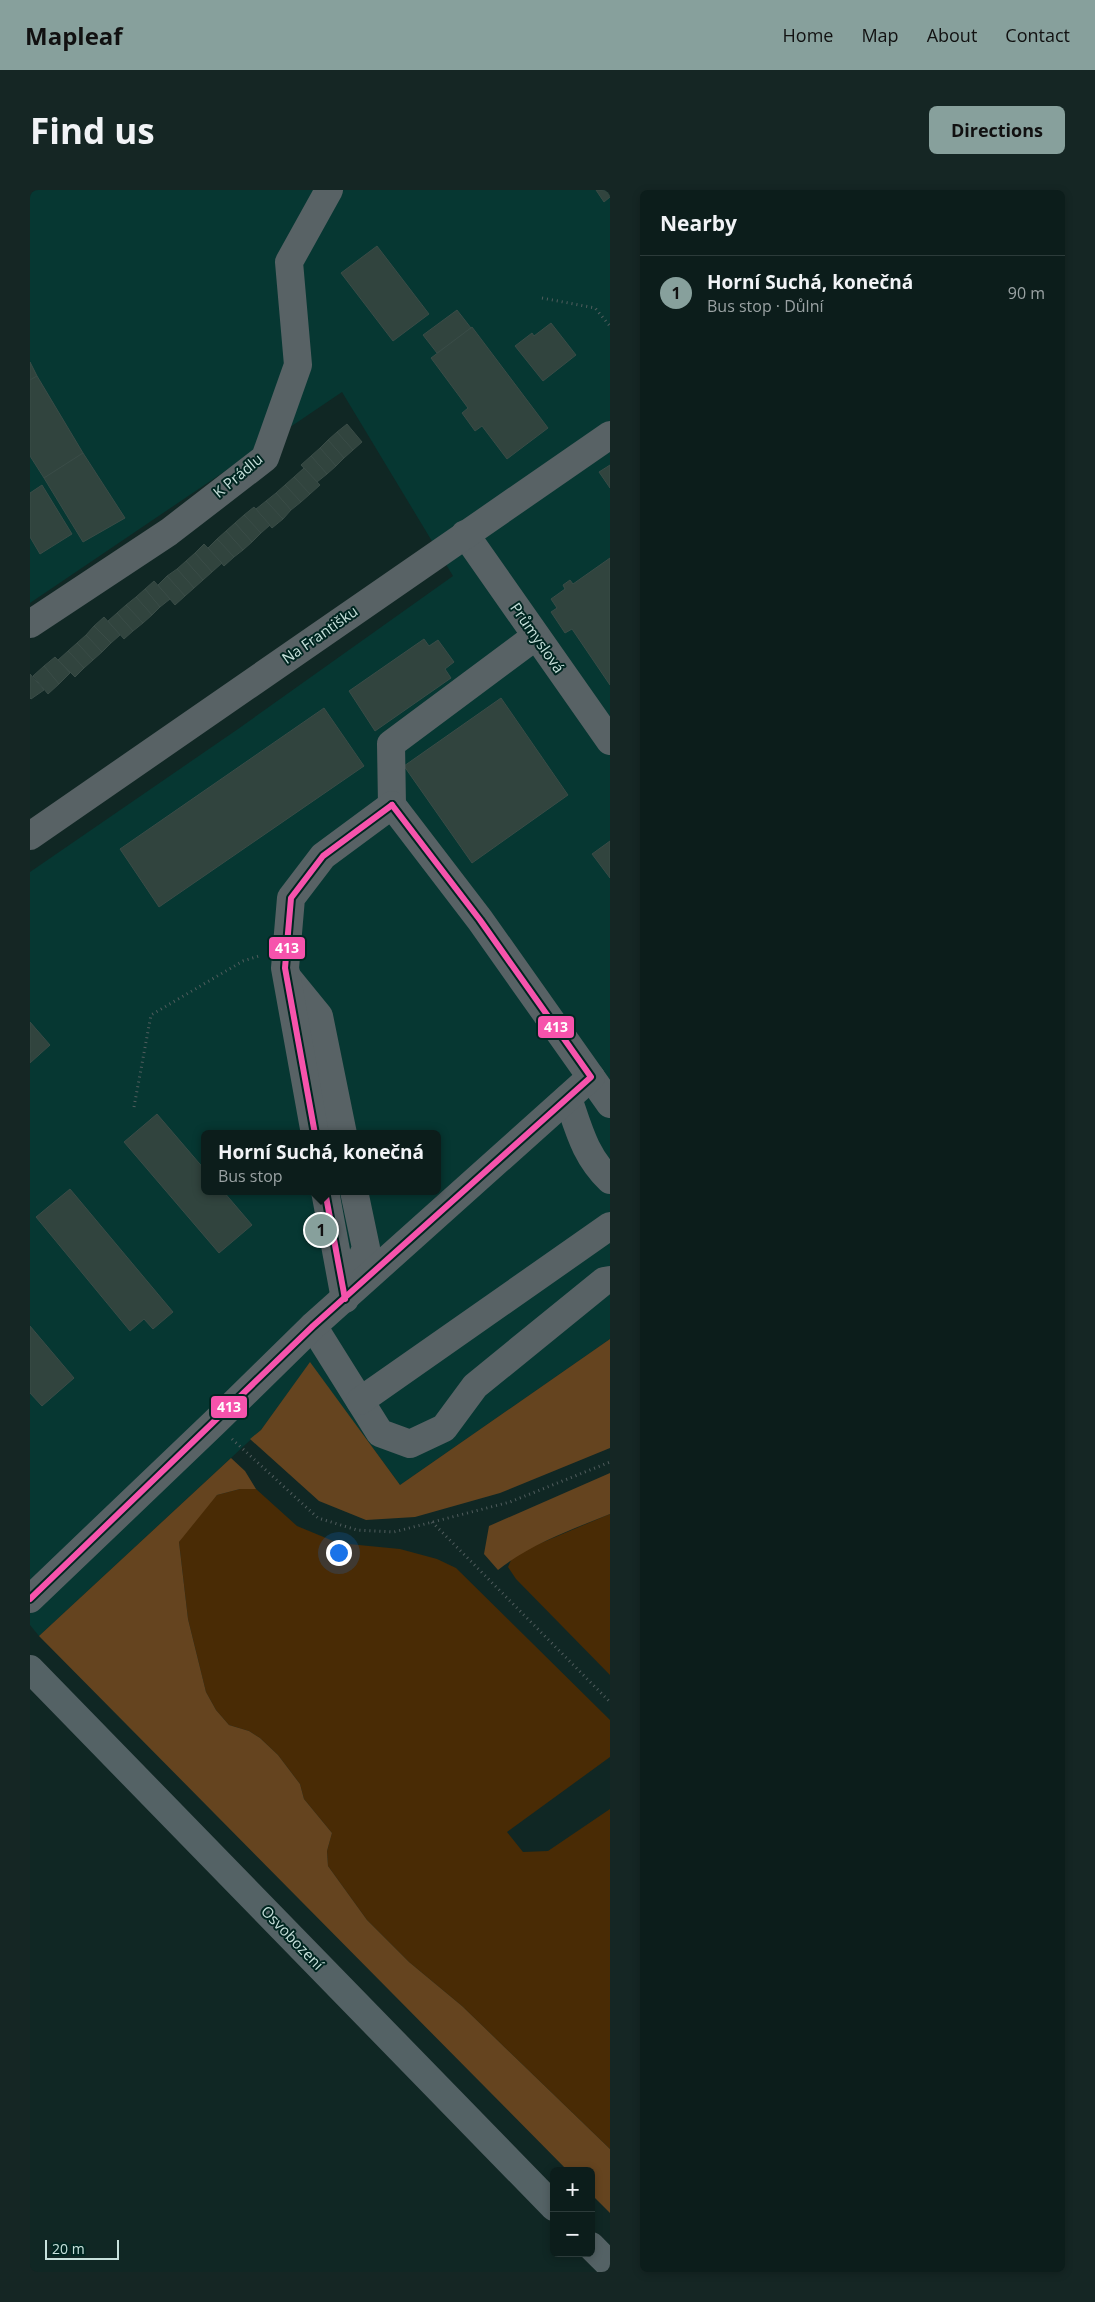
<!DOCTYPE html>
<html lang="en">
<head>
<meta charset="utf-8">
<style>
  body { margin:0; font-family:"Open Sans",sans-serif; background:#152624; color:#f1f3f6 }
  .controls { position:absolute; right:15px; bottom:15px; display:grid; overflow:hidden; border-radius:8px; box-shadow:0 2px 8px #0003 }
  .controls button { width:45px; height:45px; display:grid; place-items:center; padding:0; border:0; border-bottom:1px solid #2c3b3a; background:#0c1d1b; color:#f1f3f6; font:25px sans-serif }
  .scale { position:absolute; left:15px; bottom:12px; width:74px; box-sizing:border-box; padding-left:5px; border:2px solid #c7e1dc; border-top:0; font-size:14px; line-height:18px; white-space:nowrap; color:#c7e1dc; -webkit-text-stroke:4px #002621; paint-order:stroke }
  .you { position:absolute; left:308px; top:1362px; width:18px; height:18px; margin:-12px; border:4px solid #fff; border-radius:50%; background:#1a73e8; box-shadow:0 0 0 8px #1a73e833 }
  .badge { display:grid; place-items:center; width:32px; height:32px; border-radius:50%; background:#87a09c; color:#111; font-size:16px; font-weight:700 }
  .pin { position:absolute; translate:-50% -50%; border:2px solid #fff; box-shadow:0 1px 5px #0006 }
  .popup { position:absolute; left:171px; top:940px; width:240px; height:65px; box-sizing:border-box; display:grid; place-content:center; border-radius:8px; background:#0c1d1b; filter:drop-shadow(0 1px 4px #0005); font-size:16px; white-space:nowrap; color:#9aa2a3 }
  .popup b { font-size:19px; color:#f1f3f6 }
  .popup::after { content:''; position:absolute; left:50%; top:100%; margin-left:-10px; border:10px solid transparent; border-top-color:#0c1d1b }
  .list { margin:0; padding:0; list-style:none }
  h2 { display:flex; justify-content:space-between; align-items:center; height:65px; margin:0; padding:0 20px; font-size:21px }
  h2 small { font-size:16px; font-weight:400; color:#9aa2a3 }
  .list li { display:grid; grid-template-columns:32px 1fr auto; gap:15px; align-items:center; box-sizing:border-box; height:75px; padding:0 20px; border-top:1px solid #2c3b3a }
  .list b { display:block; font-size:19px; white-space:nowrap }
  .list p { margin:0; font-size:16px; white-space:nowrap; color:#9aa2a3 }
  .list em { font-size:16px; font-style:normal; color:#9aa2a3 }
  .map { position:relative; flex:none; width:580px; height:2082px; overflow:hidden; border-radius:8px }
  header { display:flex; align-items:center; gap:30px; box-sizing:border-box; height:70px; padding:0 25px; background:#87a09c; color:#111 }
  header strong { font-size:24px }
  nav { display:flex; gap:28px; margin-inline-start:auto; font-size:18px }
  .intro { display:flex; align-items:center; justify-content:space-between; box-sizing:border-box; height:120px; padding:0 30px }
  h1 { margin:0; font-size:35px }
  .button { padding:12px 22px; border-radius:8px; background:#87a09c; color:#111; font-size:18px; font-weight:700 }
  main { display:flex; gap:30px; padding:0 30px }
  aside { flex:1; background:#0c1d1b; border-radius:8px; box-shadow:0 2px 8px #0003 }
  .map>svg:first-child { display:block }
</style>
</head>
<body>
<header>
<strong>Mapleaf</strong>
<nav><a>Home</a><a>Map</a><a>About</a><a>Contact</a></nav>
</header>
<div class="intro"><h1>Find us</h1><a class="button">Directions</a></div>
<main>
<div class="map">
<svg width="580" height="2082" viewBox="0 0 580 2082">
  <rect width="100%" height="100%" fill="#102724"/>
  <!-- built -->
  <path fill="#063732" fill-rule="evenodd" d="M0,0H580V1149L370,1295L280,1173L231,1240L9,1446L0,1435V682L208,539L423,386L312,202L0,413ZM175,944H407V1001H175Z"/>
  <!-- green -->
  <g fill="#492b05">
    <polygon points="210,1299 226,1299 267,1336 308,1353 370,1359 407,1369 426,1378 580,1530 580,1567 477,1642 493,1662 518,1661 580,1619 580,1959 432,1816 379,1772 337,1730 298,1676 297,1661 302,1643 274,1609 270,1594 248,1565 230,1548 219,1541 199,1535 186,1520 176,1502 158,1429 149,1352 156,1338 187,1305"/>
    <polygon points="580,1324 580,1485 486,1389 478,1377 482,1368 492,1361"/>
  </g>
  <!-- forest -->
  <g fill="#65441f">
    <polygon points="580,1149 580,1258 470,1303 385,1327 336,1330 289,1311 220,1249 231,1240 280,1172 370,1295"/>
    <polygon points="201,1268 215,1281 226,1299 210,1299 187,1305 149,1352 158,1429 176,1502 186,1520 199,1535 219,1541 230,1548 248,1565 270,1594 274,1609 302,1643 297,1661 298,1676 337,1730 379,1772 432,1816 580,1959 580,2023 561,2004 561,1981 538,1981 9,1446"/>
    <path d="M580,1283V1324C541,1340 502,1353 468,1380L454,1364L459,1336Z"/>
  </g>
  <!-- building -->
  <g fill="#31443e" stroke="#3a4c47">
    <polygon points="566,0 580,0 580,7 574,12"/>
    <polygon points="347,56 399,124 363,151 311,83"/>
    <polygon points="427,120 441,138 407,163 393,145"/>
    <polygon points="521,133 546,165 513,191 485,156 502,143 504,146"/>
    <polygon points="442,137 518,238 477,269 452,236 445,241 432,223 438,218 401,168"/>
    <polygon points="0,172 7,186 0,190"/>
    <polygon points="7,186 53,263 14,288 0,266 0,190"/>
    <polygon points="317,234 332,252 323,260 307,242"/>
    <polygon points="307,242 323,260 314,268 298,250"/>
    <polygon points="298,250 314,268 306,276 290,258"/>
    <polygon points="290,258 306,276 297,284 281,266"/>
    <polygon points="53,263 95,328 53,352 14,288"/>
    <polygon points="281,266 297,284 287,292 271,275"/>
    <polygon points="580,275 580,298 569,282"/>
    <polygon points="274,278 290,295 280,304 264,287"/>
    <polygon points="264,287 280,304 271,312 255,295"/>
    <polygon points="12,295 42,344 10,364 0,347 0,303"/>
    <polygon points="255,295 271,312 261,320 246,303"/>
    <polygon points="246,303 261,320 253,329 236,311"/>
    <polygon points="236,311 253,329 242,338 226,319"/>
    <polygon points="224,317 240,335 231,343 214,325"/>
    <polygon points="214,325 231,343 222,352 205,333"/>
    <polygon points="205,333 222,352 213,360 196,341"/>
    <polygon points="196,341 213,360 204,367 187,349"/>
    <polygon points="187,349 204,367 194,376 178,358"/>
    <polygon points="174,354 192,373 182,382 165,363"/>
    <polygon points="165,363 182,382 173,390 156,371"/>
    <polygon points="580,368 580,495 542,439 535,443 521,422 527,418 521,409 535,399 533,395 540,390 543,394"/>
    <polygon points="156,371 173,390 164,398 147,379"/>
    <polygon points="147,379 164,398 155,406 137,386"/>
    <polygon points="137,386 155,406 145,415 128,395"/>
    <polygon points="124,391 140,409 130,417 115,399"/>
    <polygon points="115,399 130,417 122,425 106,407"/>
    <polygon points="106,407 122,425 113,433 96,415"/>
    <polygon points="96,415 113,433 103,441 87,423"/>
    <polygon points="87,423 103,441 94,449 78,431"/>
    <polygon points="74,427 90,445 81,453 64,436"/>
    <polygon points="64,436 81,453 72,462 56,445"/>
    <polygon points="56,445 72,462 63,470 47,453"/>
    <polygon points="394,449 399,456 408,450 424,472 415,479 421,488 345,541 319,501"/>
    <polygon points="47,453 63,470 54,478 38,461"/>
    <polygon points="38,461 54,478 45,487 28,470"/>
    <polygon points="25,467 40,483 29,494 14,476"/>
    <polygon points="14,476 29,494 18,504 3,486"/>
    <polygon points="0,484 14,500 1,509 0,508"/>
    <polygon points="471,508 538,605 442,673 374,576"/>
    <polygon points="294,518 334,576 129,717 90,659"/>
    <polygon points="580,651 580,688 562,664"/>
    <polygon points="0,832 20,855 0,873"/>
    <polygon points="127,924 175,980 175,1001 193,1001 222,1035 189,1063 94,952"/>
    <polygon points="40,999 143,1122 123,1139 114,1129 100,1141 6,1027"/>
    <polygon points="0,1136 44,1188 12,1216 0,1203"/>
  </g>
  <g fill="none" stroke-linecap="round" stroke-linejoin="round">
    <!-- path -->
    <g stroke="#515d5e" stroke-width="3" stroke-dasharray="1 4" stroke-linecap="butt">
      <polyline points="512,108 565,118 580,136"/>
      <polyline points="104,917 121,825 213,771 229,766"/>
      <polyline points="202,1249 288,1328 327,1340 364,1342 480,1312 580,1272"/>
      <polyline points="402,1332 580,1512"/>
    </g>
    <!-- minor -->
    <g stroke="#586265" stroke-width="28">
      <polyline points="435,344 580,551"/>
      <polyline points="0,434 139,342 235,268 268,175 259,72 299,0"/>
      <polyline points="362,615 450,730 580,914"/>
      <polyline points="362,615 361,554 506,446"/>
      <polyline points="0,646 580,245"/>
      <polyline points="258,788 289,826 313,944"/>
      <path d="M538,908C549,940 555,966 580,990"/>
      <polyline points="285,944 255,778 261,708 293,666 362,615"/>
      <polyline points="295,1001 315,1109"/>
      <polyline points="317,1103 336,1058 324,1001"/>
      <polyline points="283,1136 350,1243 380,1254 414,1238 445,1196 574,1091 580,1090"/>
      <polyline points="330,1211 580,1036"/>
      <polyline points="0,1409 184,1233 283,1136 561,887"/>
    </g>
    <!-- major -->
    <g stroke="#546265" stroke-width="28">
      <polyline points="0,1479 524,2017"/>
      <polyline points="561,2056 580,2075"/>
    </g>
    <defs>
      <g id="bus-1">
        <polyline points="285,944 255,778 261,708 293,666 362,615"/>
        <polyline points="295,1001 315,1109"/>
        <polyline points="0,1409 283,1136 561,887 450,730 362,615"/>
      </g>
    </defs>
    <!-- bus-1 casing -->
    <use href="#bus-1" stroke="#002621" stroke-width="10"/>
    <!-- bus-1 -->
    <use href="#bus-1" stroke="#f653ac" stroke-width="6"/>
  </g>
  <g text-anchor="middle" stroke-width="4" stroke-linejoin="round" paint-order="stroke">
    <!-- street labels -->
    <g font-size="15" fill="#c7e1dc" stroke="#002621">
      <text transform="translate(208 286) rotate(-40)" y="5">K Prádlu</text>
      <text transform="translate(290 445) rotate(-35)" y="5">Na Františku</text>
      <text transform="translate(507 448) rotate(55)" y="5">Průmyslová</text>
      <text transform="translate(262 1748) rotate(46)" y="5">Osvobození</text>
    </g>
  </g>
  <g stroke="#002621" stroke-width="2">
    <rect x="238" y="746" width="38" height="24" rx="5" fill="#f653ac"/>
    <rect x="507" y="825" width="38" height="24" rx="5" fill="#f653ac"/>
    <rect x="180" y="1205" width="38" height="24" rx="5" fill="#f653ac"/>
  </g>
  <g font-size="14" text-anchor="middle" font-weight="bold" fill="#fff">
    <text x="257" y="763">413</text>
    <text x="526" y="842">413</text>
    <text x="199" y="1222">413</text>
  </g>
</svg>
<div class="controls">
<button>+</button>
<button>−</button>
</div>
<div class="scale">20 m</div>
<div class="you"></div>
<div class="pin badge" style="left:291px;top:1040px">1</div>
<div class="popup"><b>Horní Suchá, konečná</b>Bus stop</div>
</div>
<aside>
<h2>Nearby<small></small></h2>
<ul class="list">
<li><span class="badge">1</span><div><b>Horní Suchá, konečná</b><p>Bus stop · Důlní</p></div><em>90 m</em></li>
</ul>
</aside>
</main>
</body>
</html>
